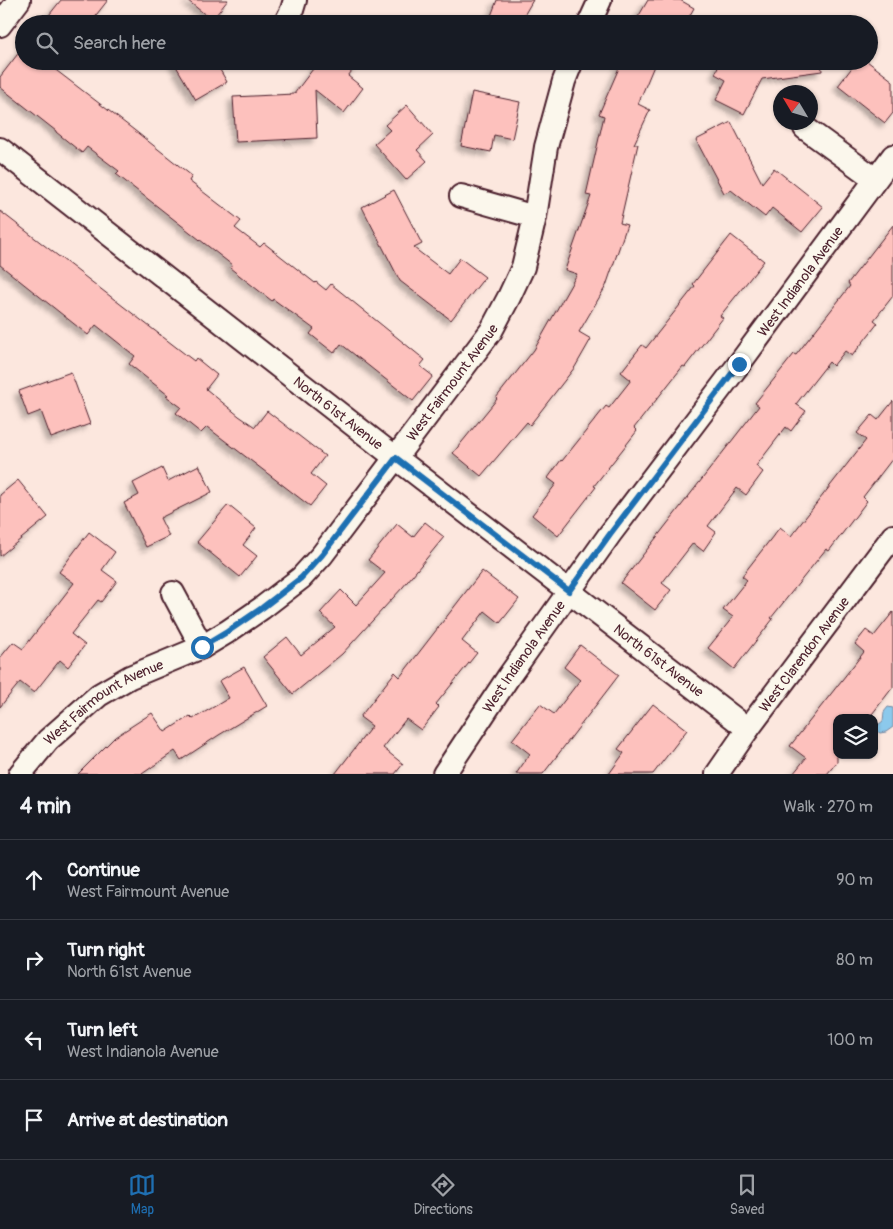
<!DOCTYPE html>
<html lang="en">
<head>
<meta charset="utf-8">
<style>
  body { margin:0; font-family:Pangolin,sans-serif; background:#20242c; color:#f1f3f6 }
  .controls { position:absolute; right:15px; bottom:15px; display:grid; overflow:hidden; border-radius:10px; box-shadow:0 1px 4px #0004 }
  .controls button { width:45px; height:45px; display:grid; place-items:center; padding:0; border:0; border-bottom:1px solid #363941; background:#171b24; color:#f1f3f6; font:25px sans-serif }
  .compass { position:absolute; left:773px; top:85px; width:45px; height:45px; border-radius:50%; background:#171b24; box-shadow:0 1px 4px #0004; rotate:308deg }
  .stop { position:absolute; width:15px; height:15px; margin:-11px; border:4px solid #1f6fb2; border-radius:50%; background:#fff }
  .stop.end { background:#1f6fb2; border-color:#fff; box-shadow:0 1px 5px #0008 }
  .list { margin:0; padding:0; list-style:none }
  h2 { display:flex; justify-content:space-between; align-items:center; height:65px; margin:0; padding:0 20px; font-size:21px }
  h2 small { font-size:16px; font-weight:400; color:#9ea1a6 }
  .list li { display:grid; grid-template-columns:32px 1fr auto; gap:15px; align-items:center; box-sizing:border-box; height:80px; padding:0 20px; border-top:1px solid #363941 }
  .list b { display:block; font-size:19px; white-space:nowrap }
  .list p { margin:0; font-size:16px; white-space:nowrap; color:#9ea1a6 }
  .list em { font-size:16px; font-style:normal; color:#9ea1a6 }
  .icon { flex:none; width:28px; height:28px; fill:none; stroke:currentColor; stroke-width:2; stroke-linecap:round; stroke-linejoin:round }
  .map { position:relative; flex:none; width:893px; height:774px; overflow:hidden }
  .search { position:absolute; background:#171b24; box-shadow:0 1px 4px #0004; left:15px; right:15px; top:15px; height:55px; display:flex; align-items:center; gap:12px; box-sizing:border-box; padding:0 18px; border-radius:28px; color:#9ea1a6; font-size:19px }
  .sheet { height:385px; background:#171b24 }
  nav { display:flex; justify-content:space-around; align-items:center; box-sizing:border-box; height:70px; border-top:1px solid #363941; background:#171b24; font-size:14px; color:#9ea1a6 }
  nav a { display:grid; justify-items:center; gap:2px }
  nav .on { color:#1f6fb2 }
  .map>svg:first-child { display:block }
</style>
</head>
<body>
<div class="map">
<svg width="893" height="774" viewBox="0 0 893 774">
  <defs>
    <filter id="shadow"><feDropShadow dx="-4.5" dy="4.5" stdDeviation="2.5" flood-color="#0004"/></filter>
  </defs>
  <rect width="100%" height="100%" fill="#fce7de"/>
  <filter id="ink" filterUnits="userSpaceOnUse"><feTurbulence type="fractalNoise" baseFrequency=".02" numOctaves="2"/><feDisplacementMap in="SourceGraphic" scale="10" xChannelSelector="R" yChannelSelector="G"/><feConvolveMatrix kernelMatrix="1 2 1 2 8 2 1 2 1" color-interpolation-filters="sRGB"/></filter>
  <g filter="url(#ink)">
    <!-- water -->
    <polygon fill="#8cc9ec" stroke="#72859f" points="888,707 893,708 893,727 886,732 880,733 876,730 878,725 883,721 884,712"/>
    <!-- building -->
    <g fill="#fdc1bd" stroke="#4a1f2b" filter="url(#shadow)">
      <polygon points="61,0 108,0 89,24 42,24"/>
      <polygon points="187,0 228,0 212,20"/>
      <polygon points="497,0 533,0 519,24 488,24"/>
      <polygon points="648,0 680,0 694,8 685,24 634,24"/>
      <polygon points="24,46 24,61 44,61 134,130 192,176 189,181 241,221 235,228 260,247 264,243 315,283 316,282 326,290 331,284 425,360 420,366 433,376 413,401 341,344 334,353 310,334 314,329 273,299 272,301 230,268 232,265 116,174 119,171 87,147 82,153 56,132 56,131 0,87 0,77"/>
      <polygon points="173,61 215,61 227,82 196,100"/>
      <polygon points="319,61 360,61 348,76 363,88 344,113 315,90 317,138 236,142 233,97 294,94"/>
      <polygon points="622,61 656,61 638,104 650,110 634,144 638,144 620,223 627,225 606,286 579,332 591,339 575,367 530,425 527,422 481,476 453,453 497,399 496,398 534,350 577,274 565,270 591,196 586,195 604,116 599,114"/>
      <polygon points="721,61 821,61 822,71 762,79 744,114 716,100 726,80 715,74"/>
      <polygon points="857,61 867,61 893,81 893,113 885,123 838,86"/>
      <polygon points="472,92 520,102 512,139 494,135 491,152 461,146"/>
      <polygon points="407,105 433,135 417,150 427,161 406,180 374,144 390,130 385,125"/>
      <polygon points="731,122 762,183 774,168 823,207 802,232 772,208 765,217 731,190 724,193 696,140"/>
      <polygon points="394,190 422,244 414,248 448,274 460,258 485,277 451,320 400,281 362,207"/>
      <polygon points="0,211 194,361 196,358 217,375 206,389 239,416 255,427 267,411 325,456 311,474 326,486 310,506 207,427 201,433 176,413 181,407 166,396 168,395 129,364 135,356 96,325 88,335 0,265"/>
      <polygon points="893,225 893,296 874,320 878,323 852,356 845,351 833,366 829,362 796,404 806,411 791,431 786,427 756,466 763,472 746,495 737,488 708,526 716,532 703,551 693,543 662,583 671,590 655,610 621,583 759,406 755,403 794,354 796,355 850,286 848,283"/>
      <polygon points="731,235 764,261 720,316 723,318 685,367 683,366 634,428 637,431 594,486 596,487 558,536 532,515 556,484 548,478 561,460 562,461 606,406 609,408 631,380 621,372 642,345 646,348 695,286 693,284"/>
      <polygon points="71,372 90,424 51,438 41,411 28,416 19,391"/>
      <polygon points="893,401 893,458 863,497 867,501 829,551 826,549 771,618 773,619 734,669 708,648 733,617 723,610 747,580 742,576 780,527 791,536 866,440 857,433 872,415 878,420"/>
      <polygon points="199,465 212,492 160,518 169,536 146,547 124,503 139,495 133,483 162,468 168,481"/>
      <polygon points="18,480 48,517 0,556 0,495"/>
      <polygon points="228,505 256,528 243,545 257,556 240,577 197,542"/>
      <polygon points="425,522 444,537 403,587 342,654 293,694 263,657 287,637 301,655 335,627 320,613 341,590 356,605 385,573 368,560 397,524 413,537"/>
      <polygon points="89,532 115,552 102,570 117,581 101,602 98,600 71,634 85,645 68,667 60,660 34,693 20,682 0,707 0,658 13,642 23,649 74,583 59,572"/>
      <polygon points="482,571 519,599 500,623 485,611 462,641 477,653 436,704 439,707 421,730 406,719 383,748 403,764 395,774 335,774 372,726 360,717 395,672 400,677"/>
      <polygon points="893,612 893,687 869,718 837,718 837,762 827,774 793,774 806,758 790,746 864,652 855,644 866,630 874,636"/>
      <polygon points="580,645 619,675 543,774 516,774 530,754 512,740 540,704 554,714 580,680 564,667"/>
      <polygon points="244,667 267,706 219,735 181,760 175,751 142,774 78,774 115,737 152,713 165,732 190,716 193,719 229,698 219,681"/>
      <polygon points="653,704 687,730 653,774 609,774 624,753 618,749"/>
    </g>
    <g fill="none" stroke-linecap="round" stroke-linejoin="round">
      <defs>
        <g id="minor">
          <polyline points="285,24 292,10 295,0"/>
          <polyline points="589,24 600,0"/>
          <polyline points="0,25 19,0"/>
          <polyline points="805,128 875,179"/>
          <path id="s1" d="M0,149L396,458L748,729"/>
          <polyline points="461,196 535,217"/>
          <polyline points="173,593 202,647"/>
          <path id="s2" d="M20,774L48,740L99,695L130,677L202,647L227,632L262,608L301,578L322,555L491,331L509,297L523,267L535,217L546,147L564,81L572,61"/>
          <path id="s3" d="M444,774L509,676L610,534L739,364L893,156"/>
          <path id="s4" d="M717,774L748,729L893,536"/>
        </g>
      </defs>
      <!-- minor casing -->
      <use href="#minor" stroke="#4a1f2b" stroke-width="26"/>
      <!-- minor -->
      <use href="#minor" stroke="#fbf7ec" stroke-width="22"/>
    </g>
  </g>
  <g fill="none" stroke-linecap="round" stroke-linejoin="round" filter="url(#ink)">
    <!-- route -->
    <polyline stroke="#1f6fb2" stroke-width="6" points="202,647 227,632 262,608 301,578 322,555 396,458 569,591 610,534 739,364"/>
  </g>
  <g text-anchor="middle" stroke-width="4.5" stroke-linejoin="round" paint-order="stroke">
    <!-- street labels -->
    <g font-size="14" fill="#4a1f2b" stroke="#fbf7ec">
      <text dy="5" stroke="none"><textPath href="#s3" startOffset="608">West Indianola Avenue</textPath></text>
      <text dy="5" stroke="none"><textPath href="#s2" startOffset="594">West Fairmount Avenue</textPath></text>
      <text dy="5" stroke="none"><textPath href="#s1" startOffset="429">North 61st Avenue</textPath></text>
      <text dy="5" stroke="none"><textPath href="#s4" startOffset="148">West Clarendon Avenue</textPath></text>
      <text dy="5" stroke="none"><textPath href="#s3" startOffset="142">West Indianola Avenue</textPath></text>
      <text dy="5" stroke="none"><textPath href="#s1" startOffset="834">North 61st Avenue</textPath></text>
      <text dy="5" stroke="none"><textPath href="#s2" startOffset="112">West Fairmount Avenue</textPath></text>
    </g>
  </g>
</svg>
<div class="controls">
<button><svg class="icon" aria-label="layers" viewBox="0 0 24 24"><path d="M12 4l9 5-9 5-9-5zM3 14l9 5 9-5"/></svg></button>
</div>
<svg class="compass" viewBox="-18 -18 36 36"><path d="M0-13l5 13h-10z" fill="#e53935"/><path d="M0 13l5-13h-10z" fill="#9ea1a6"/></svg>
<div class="stop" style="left:202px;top:647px"></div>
<div class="stop end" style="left:739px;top:364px"></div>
<div class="search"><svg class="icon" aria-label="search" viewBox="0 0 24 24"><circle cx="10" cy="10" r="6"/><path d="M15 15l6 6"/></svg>Search here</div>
</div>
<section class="sheet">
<h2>4 min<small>Walk · 270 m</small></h2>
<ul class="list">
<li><svg class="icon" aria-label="ahead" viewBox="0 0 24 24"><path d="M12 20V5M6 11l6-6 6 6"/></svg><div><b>Continue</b><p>West Fairmount Avenue</p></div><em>90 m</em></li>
<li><svg class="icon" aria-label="right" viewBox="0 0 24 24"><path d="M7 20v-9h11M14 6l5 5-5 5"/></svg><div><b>Turn right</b><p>North 61st Avenue</p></div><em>80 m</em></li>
<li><svg class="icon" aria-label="left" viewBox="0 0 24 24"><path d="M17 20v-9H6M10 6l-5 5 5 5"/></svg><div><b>Turn left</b><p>West Indianola Avenue</p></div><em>100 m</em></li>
<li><svg class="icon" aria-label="arrive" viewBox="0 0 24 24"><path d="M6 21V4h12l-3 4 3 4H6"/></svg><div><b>Arrive at destination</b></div></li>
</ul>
</section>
<nav>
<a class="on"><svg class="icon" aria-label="map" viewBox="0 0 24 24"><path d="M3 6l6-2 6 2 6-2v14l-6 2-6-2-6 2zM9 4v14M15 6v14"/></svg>Map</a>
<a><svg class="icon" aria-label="directions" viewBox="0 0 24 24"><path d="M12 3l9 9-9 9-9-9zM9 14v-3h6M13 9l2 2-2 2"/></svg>Directions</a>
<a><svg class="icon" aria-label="saved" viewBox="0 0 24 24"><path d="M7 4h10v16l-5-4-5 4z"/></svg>Saved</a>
</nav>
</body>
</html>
